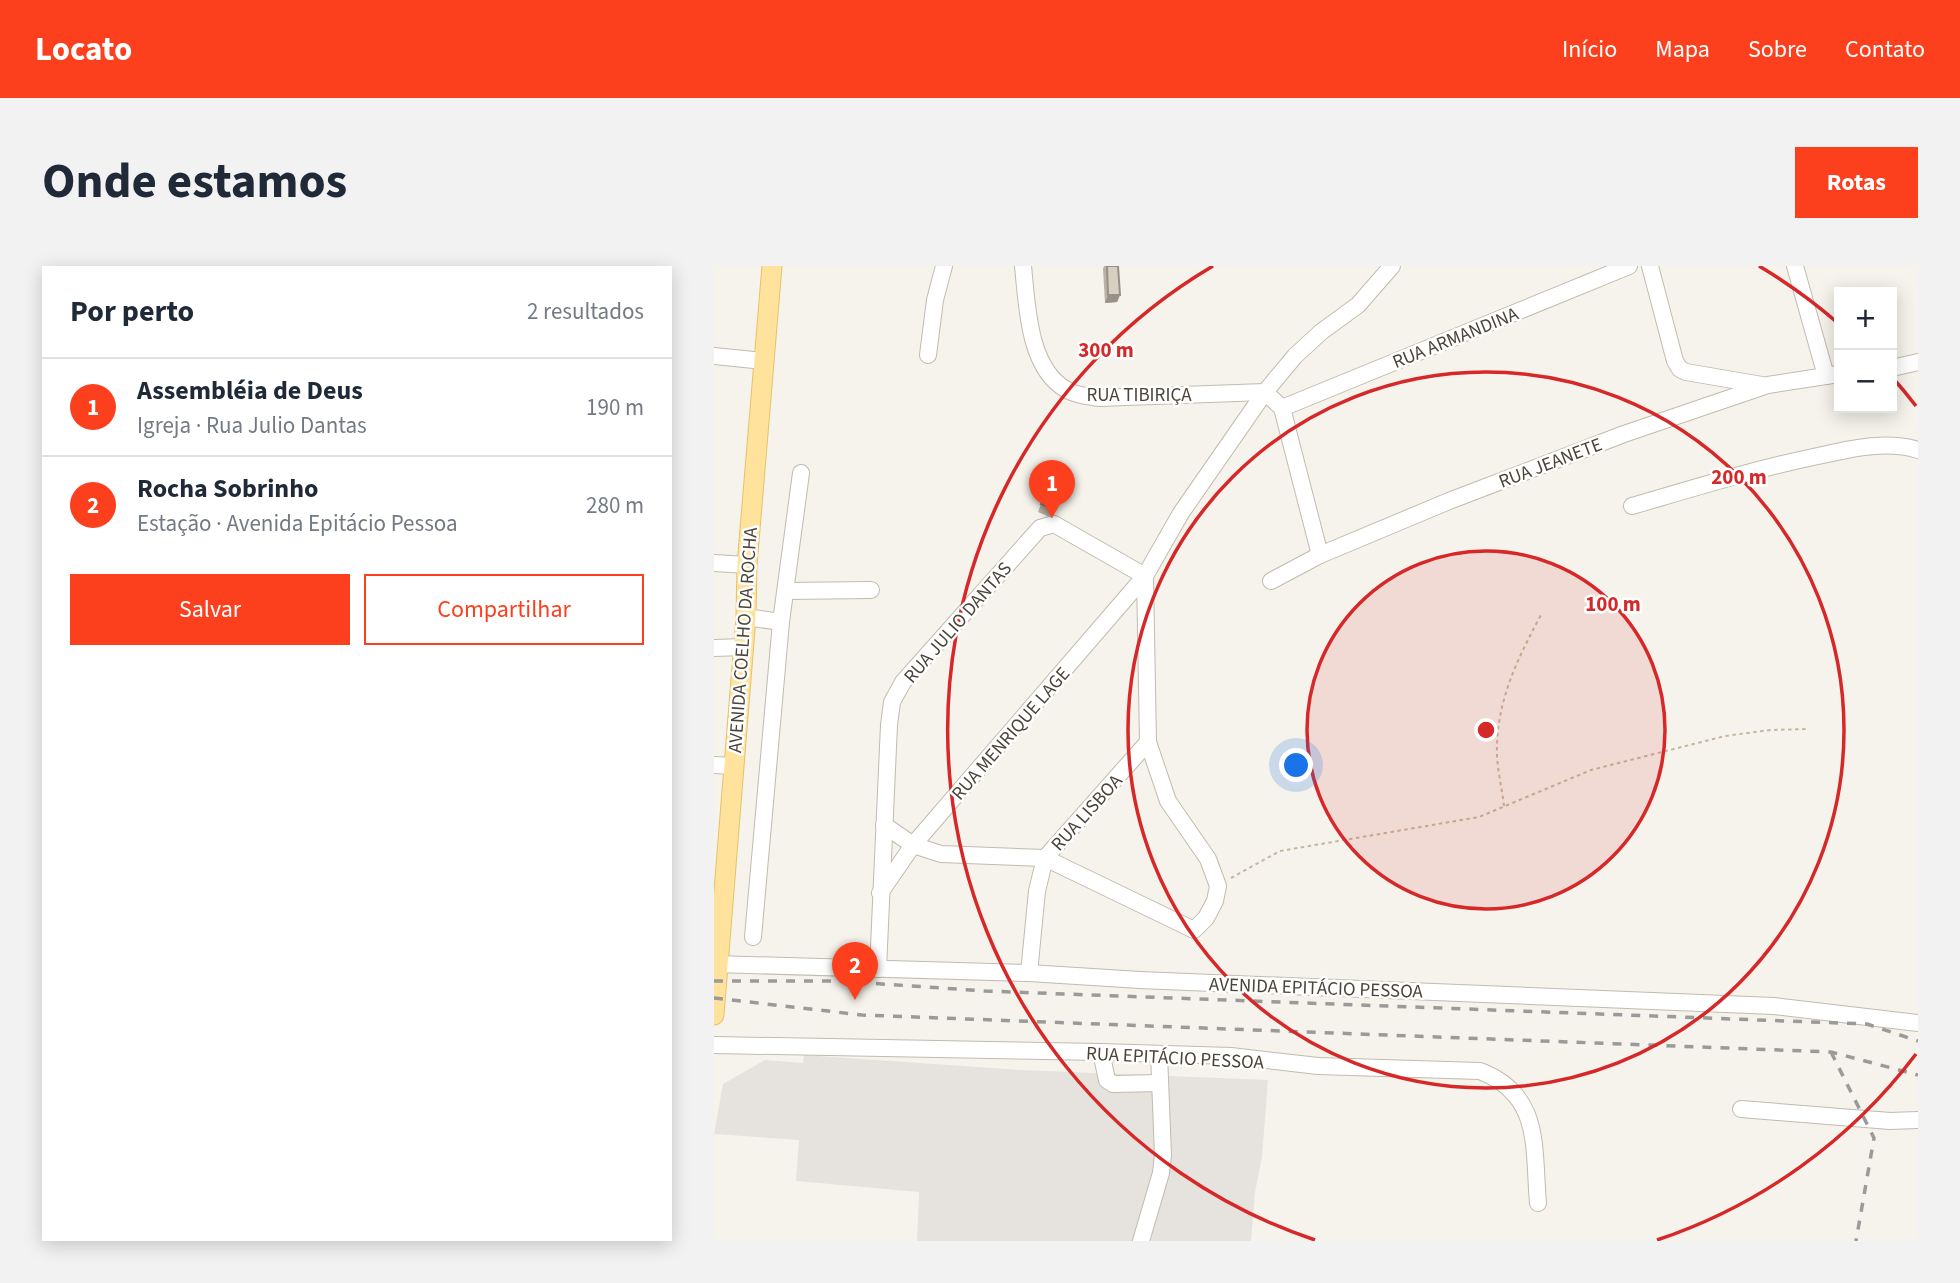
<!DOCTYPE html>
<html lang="pt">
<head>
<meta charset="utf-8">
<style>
  body { margin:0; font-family:"Source Sans 3",sans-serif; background:#f2f2f3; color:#1f2937 }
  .controls { position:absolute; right:21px; top:21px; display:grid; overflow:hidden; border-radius:0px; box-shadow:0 4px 18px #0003 }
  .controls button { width:63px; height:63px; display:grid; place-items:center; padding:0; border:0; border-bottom:2px solid #e0e1e3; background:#fff; color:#1f2937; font:35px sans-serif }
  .you { position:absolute; left:583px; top:500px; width:24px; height:24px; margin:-18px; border:5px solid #fff; border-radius:50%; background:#1a73e8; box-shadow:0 0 0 10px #1a73e833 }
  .badge { display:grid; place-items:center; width:46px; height:46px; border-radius:50%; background:#fc3f1d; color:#fff; font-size:23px; font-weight:700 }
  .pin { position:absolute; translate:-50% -58px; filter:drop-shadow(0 2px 4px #0008) }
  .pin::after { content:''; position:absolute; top:37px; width:24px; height:21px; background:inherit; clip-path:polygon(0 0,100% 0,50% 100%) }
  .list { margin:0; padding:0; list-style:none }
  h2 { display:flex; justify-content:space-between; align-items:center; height:91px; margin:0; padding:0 28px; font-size:30px }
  h2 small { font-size:23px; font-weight:400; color:#747a83 }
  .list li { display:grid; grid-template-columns:46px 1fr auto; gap:21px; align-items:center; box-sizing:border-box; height:98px; padding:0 28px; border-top:2px solid #e0e1e3 }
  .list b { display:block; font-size:26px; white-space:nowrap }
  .list p { margin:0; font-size:23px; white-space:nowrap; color:#747a83 }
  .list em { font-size:23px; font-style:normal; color:#747a83 }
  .actions { display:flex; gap:14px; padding:21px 28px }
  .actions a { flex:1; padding:16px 0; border:2px solid #fc3f1d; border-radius:0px; text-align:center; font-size:24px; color:#fc3f1d }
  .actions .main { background:#fc3f1d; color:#fff }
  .map { position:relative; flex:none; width:1204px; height:975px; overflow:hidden; border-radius:0px }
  header { display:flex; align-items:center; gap:42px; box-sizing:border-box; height:98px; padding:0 35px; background:#fc3f1d; color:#fff }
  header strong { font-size:33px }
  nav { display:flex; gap:38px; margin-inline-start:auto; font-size:24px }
  .intro { display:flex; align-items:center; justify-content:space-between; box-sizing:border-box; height:168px; padding:0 42px }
  h1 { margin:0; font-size:49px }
  .button { padding:18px 32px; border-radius:0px; background:#fc3f1d; color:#fff; font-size:24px; font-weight:700 }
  main { display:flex; gap:42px; padding:0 42px }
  aside { flex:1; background:#fff; border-radius:0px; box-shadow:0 4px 18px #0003 }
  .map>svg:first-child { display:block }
</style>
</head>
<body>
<header>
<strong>Locato</strong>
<nav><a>Início</a><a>Mapa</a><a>Sobre</a><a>Contato</a></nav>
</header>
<div class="intro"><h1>Onde estamos</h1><a class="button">Rotas</a></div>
<main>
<aside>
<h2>Por perto<small>2 resultados</small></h2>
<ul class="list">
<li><span class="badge">1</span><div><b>Assembléia de Deus</b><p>Igreja · Rua Julio Dantas</p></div><em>190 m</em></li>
<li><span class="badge">2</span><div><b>Rocha Sobrinho</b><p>Estação · Avenida Epitácio Pessoa</p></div><em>280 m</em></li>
</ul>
<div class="actions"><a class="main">Salvar</a><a>Compartilhar</a></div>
</aside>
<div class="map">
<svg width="1204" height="975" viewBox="0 0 1204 975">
  <rect width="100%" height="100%" fill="#f6f3ec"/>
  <!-- industrial -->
  <polygon fill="#e6e2dd" points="90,789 307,804 554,814 548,891 541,926 537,975 203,975 205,926 82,915 85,874 0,868 9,818 51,794 89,797"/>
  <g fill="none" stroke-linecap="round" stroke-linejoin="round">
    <defs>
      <g id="minor">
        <path d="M309,0C313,38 314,103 353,124C363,130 374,130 385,132L551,126L568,142L606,289"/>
        <polyline points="936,0 961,95 966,103 972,106 1048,119"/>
        <polyline points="1081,0 1112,110"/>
        <polyline points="214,89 221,34 230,0"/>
        <polyline points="0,90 50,95"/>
        <polyline points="1178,102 1204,96"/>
        <polyline points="568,142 915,0"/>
        <path d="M918,240C980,222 1041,203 1104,190C1136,183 1172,174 1204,184"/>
        <polyline points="0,297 33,299"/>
        <polyline points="557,315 606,289 735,235 910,168 1054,119 1125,108"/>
        <polyline points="72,325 157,324"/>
        <polyline points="32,351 67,356 39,671"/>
        <polyline points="67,356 87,207"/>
        <polyline points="0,382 29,381"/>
        <polyline points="0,499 20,500"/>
        <polyline points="170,559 199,579 227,588 331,592 480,664 492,652 501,635 504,620 494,593 454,535 434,476 431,310 467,247 551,126 581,90 607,66 644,39 678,0"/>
        <polyline points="0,698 315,707 426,714 1060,740 1204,757"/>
        <polyline points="164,703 175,459 178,436 189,416 326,262 340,258 431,310 199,579 166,627"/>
        <polyline points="315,707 323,625 331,592 434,476"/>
        <path d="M0,779L387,786L517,790L604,800L766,805C828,829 819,881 824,937"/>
        <polyline points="387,786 393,814 399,818 446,817"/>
        <polyline points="1027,843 1176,855 1204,854"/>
        <polyline points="427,975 447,907 449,889 445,788"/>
      </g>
      <polyline id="major" points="0,749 32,351 33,299 58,0"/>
    </defs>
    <!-- minor casing -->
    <use href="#minor" stroke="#c2bbae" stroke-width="18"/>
    <!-- major casing -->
    <use href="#major" stroke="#e6c16a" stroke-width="21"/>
    <!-- path -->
    <g stroke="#c4b79f" stroke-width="2" stroke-dasharray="3.5 3.5" stroke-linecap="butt">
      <path d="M790,540C788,521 782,500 783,480C784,431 805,390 828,347"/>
      <polyline points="517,612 566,585 765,551 877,504 1011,470 1056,464 1093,463"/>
    </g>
    <!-- minor -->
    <use href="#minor" stroke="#fff" stroke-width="16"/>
    <!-- major -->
    <use href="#major" stroke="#ffe39c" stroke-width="19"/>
    <!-- rail -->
    <g stroke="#9a9a9a" stroke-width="3.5" stroke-dasharray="9 9" stroke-linecap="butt">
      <polyline points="0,715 125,715 271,725 1153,758 1204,775"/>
      <polyline points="0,732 148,749 1117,786 1204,809"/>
      <polyline points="1117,786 1160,872 1142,975"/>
    </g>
  </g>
  <!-- wall -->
  <g fill="#bab2a6">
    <polygon points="390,0 404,0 406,29 403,36 391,37 389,3"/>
    <polygon points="332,225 347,231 338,252 324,246"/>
  </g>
  <!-- shaded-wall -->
  <polygon fill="#979187" points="394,29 406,29 403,36 391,37"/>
  <!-- building -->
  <g fill="#d8cfc1" stroke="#979187" stroke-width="2">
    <polygon points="393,0 404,0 406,29 394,29"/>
    <polygon points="332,225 347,231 341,244 327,238"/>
  </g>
  <!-- distance rings -->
  <circle cx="772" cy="464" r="179" fill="#d62828" fill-opacity=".12"/>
  <g fill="none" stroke="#d62828" stroke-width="3.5">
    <circle cx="772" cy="464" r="179"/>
    <circle cx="772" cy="464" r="358"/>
    <path d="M1202 788A538 538 0 0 1 943 974M601 974A538 538 0 0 1 499 0M1045 0A538 538 0 0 1 1125 58M1178 111A538 538 0 0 1 1202 140"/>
  </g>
  <g text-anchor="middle" stroke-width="5" stroke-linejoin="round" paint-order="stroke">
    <!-- street labels -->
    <g font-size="19" fill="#4b4439" stroke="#fff">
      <text transform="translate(741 71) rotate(-22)" y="7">RUA ARMANDINA</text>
      <text x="425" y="135">RUA TIBIRIÇA</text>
      <text transform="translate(836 196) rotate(-21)" y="7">RUA JEANETE</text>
      <text transform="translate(243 356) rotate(-49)" y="7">RUA JULIO DANTAS</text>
      <text transform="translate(28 374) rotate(-86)" y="7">AVENIDA COELHO DA ROCHA</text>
      <text transform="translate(296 467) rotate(-49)" y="7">RUA MENRIQUE LAGE</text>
      <text transform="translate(372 546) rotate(-48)" y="7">RUA LISBOA</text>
      <text transform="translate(602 721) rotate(2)" y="7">AVENIDA EPITÁCIO PESSOA</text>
      <text transform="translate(461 791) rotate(3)" y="7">RUA EPITÁCIO PESSOA</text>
    </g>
  </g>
  <circle cx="772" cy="464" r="10" fill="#d62828" stroke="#fff" stroke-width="3.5"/>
  <g font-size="21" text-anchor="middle" font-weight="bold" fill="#d62828" stroke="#fff" stroke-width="5" stroke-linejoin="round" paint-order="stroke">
    <text x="392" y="91">300 m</text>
    <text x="1025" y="218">200 m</text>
    <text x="899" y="345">100 m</text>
  </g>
</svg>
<div class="controls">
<button>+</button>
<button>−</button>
</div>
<div class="you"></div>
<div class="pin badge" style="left:338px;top:252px">1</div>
<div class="pin badge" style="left:141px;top:734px">2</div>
</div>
</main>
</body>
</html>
